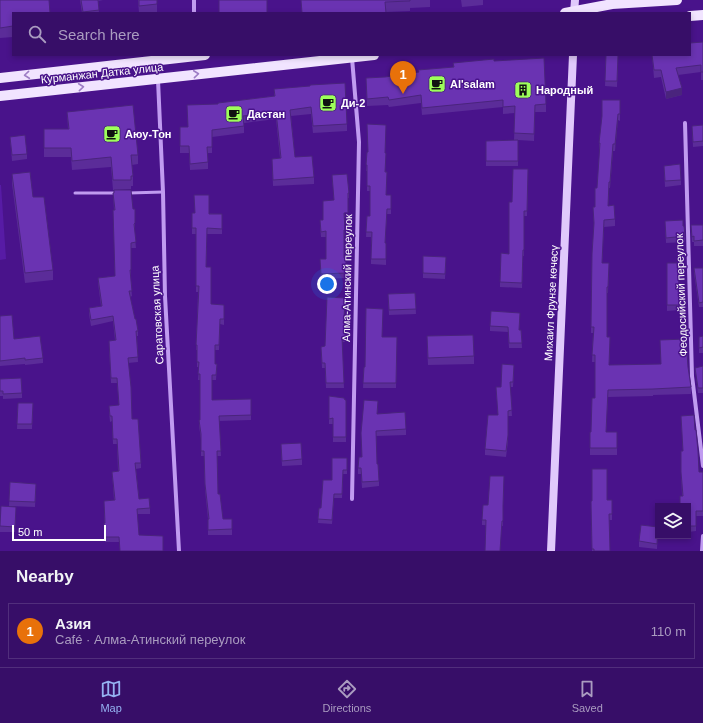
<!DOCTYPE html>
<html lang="en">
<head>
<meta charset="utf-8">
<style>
  body { margin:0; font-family:Helvetica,sans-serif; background:#3e176e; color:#f1f3f6 }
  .controls { position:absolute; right:12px; bottom:12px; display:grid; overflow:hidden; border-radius:0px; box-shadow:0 2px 6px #0003 }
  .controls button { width:36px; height:36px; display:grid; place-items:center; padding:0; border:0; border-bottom:1px solid #512e7c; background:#370e68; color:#f1f3f6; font:20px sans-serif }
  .scale { position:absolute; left:12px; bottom:10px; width:94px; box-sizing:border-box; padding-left:4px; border:2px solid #fff; border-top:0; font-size:11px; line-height:14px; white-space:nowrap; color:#fff; -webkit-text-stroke:3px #49138b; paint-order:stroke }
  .you { position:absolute; left:327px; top:284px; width:14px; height:14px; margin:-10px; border:3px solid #fff; border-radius:50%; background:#1a73e8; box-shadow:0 0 0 6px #1a73e833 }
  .badge { display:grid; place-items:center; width:26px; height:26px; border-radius:50%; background:#95b2f1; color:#fff; font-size:13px; font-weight:700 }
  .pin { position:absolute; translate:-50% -33px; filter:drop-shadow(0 1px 2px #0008) }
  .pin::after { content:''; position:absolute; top:21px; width:14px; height:12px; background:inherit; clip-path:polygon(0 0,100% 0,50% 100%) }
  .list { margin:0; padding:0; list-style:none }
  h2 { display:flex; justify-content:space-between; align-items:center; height:52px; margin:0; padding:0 16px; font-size:17px }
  h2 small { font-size:13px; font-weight:400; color:#aa9cc0 }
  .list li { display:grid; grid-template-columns:26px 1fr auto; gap:12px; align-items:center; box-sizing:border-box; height:56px; margin:0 8px 8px; padding:0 8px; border:1px solid #512e7c; border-radius:0px }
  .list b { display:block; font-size:15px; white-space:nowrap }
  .list p { margin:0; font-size:13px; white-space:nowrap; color:#aa9cc0 }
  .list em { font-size:13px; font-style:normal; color:#aa9cc0 }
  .icon { flex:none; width:22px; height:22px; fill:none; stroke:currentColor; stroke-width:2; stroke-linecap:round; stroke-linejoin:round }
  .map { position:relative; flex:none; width:703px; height:551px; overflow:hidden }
  .search { position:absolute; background:#370e68; box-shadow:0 2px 6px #0003; left:12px; right:12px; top:12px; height:44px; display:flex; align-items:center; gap:10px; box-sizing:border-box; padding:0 14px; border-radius:0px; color:#aa9cc0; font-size:15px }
  .sheet { height:116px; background:#370e68 }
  nav { display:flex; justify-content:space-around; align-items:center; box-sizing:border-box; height:56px; border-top:1px solid #512e7c; background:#370e68; font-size:11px; color:#aa9cc0 }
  nav a { display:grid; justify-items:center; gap:2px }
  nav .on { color:#95b2f1 }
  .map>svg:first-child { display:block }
</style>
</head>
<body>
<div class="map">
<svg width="703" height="551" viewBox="0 0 703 551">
  <rect width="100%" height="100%" fill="#49138b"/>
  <!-- green -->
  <polygon fill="#571ba5" points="0,185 1,185 6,259 0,260"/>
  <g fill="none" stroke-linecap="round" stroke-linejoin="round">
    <!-- lane -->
    <g stroke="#c09bf0" stroke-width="3">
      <polyline points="75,193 117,193"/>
      <polyline points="129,193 163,192"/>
    </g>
    <!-- street -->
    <g stroke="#c09bf0" stroke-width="4">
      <polyline points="194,0 194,13"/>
      <polyline points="158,80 163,192 165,296 179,551"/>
      <polyline points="685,123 692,376 703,466"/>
      <polyline points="352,499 359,142 352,58"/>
      <polyline points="702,551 703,536"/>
    </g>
    <!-- secondary -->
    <g stroke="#e0c9fb" stroke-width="8">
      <polyline points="574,13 575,0"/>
      <polyline points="551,551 573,55"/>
    </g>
    <!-- primary -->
    <g stroke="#f1e4ff" stroke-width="10">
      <polyline points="565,13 612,4 677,0"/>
      <polyline points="690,16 703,15"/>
      <polyline points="0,78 205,55"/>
      <polyline points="0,96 374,55"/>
    </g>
  </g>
  <!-- wall -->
  <g fill="#5b2c99">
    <polygon points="0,0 13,13 13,37 0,38"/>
    <polygon points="80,0 103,0 98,1 99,13 82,13"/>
    <polygon points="138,0 157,0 157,13 139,13"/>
    <polygon points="301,0 430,0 430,7 410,8 410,11 386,12 386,13 302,13"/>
    <polygon points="461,0 483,0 483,5 462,7"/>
    <polygon points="703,42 703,80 701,80 701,72 678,75 682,95 666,99 661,77 654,78 652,55 690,55"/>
    <polygon points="606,55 618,55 617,87 605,86"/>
    <polygon points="494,61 546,104 546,112 535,112 534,141 518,140 518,166 486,166 486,141 514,140 515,113 503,114 503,107 422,115 421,103 389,107 388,105 367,106 366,78 385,77 453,67 453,63"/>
    <polygon points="274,89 347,124 347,131 313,133 311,114 291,116 295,157 314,177 314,184 273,186 272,159 280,158 276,119 244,123 244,133 212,137 212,153 208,153 208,169 190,170 189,153 180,153 180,127 188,127 218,104 274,96"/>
    <polygon points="620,100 620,121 618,120 615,151 613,151 610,188 609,188 608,206 615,219 615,226 604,227 602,263 609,263 608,293 607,293 607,337 610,343 609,365 688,367 691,387 691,394 653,395 653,396 608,397 606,432 617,432 617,455 590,455 590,432 591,432 595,398 595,362 592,362 593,333 591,333 592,254 594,226 593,207 595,207 597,188 600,149 599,149 599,143"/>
    <polygon points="67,112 138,155 138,164 132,165 133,176 133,186 131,186 131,189 113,190 111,167 72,170 71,157 44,157 44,129 68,129"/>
    <polygon points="703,125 703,146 693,147 692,126"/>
    <polygon points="10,137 27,154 27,159 12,161"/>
    <polygon points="368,152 386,172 386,195 391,209 391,214 387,214 385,243 386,243 386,265 371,264 371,237 366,237 367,216 370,216 370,191 367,191 367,171 366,171"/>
    <polygon points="664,166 681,180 681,185 665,187"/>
    <polygon points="528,169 527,216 524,216 524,256 523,256 522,288 500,287 500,282 509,254 512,202"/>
    <polygon points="12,174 33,197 53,270 53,280 25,283 12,184"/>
    <polygon points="332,175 349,193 349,198 348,198 348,218 344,218 345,235 344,236 344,258 346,258 346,278 321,279 320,259 326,259 326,237 321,237 320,225 334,200"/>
    <polygon points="113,193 133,209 135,209 135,229 134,229 136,248 131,248 131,275 130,275 132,296 130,297 135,319 138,331 138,336 137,336 138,362 128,363 132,419 141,463 141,468 136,469 139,499 150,508 150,514 138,514 119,542 105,542 104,501 114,500 112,472 118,471 117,444 113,444 112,421 110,422 109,411 109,406 119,405 117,383 111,383 110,366 109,346 115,340 113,321 91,326 89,314 89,308 101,306 98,283 98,278 115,276 114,210"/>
    <polygon points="192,213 222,214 222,234 207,234 206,267 211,304 224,305 224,325 220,324 219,350 215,350 215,364 217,364 216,380 212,380 212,400 251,399 251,420 219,421 221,456 217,456 218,494 223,519 232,519 232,535 208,535 208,519 205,490 204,456 201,456 201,439 199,426 199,420 200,420 200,380 198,380 199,367 197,367 197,350 196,350 198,292 196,292 196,234 192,234"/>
    <polygon points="665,221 684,226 685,242 666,243"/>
    <polygon points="691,225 703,225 703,246 694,246 694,242 692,242"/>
    <polygon points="423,256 446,257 445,279 423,278"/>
    <polygon points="667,263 678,263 680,310 667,311"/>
    <polygon points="694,268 703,268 703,307 699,307 694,273"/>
    <polygon points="415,293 416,314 389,315 388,294"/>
    <polygon points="0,316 14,339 43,358 43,363 25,365 25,364 0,366"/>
    <polygon points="520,318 519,330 521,330 522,348 509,348 508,332 490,331 490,326"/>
    <polygon points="344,319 346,325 345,342 342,342 344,388 326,388 325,368 322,368 321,347 325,346"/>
    <polygon points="703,336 703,353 699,353 699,337"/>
    <polygon points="382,337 397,337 396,388 363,388 364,367 365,367"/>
    <polygon points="427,344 474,356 474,364 428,365"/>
    <polygon points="703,366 703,393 698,393 695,368"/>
    <polygon points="514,370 513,387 510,387 512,416 508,416 508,441 506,457 485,455 485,449 498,415 496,387 501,387"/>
    <polygon points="0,379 22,393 22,398 3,399 3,396 0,396"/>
    <polygon points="329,396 346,400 346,442 333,442 333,424 329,424"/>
    <polygon points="18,403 33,403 32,429 17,429"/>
    <polygon points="378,406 377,414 406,429 406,435 376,436 377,464 379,481 379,486 362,488 361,474 358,474 358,468"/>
    <polygon points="681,416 699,472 703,472 703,516 696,516 696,531 688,532 688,506 682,496 681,472 683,451"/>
    <polygon points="281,444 302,459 302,465 282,466"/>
    <polygon points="347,458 347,474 343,474 342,498 334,498 332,524 318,523 319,508 321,508 332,480"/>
    <polygon points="10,482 36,484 35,507 9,506"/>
    <polygon points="607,500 612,514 612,520 609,520 610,551 592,551 591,506"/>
    <polygon points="503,506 503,526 482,525 482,520"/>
    <polygon points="16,507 15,532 0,532 0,518"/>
    <polygon points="658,527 657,549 639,547 639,541"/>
  </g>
  <!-- shaded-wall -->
  <g fill="#4a247d">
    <polygon points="682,88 682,95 666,99 666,92"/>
    <polygon points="618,114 618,120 615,151 615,144"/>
    <polygon points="613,144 613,151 610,188 610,182"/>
  </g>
  <!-- building -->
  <g fill="#6a33b2" stroke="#4a247d">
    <polygon points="0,0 49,0 50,13 13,13 13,26 0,28"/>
    <polygon points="81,0 98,0 99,10 83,12"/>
    <polygon points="139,0 157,0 157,4 139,6"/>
    <rect x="219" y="0" width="48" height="13"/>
    <polygon points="301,0 410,0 410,1 385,2 386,13 302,13"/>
    <polygon points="703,42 703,72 701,72 701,65 676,68 682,88 666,92 661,70 654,70 652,55 690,55 690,43"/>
    <polygon points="606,55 618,55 617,81 605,81"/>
    <polygon points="544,58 546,104 535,105 534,134 514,133 515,106 503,107 503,100 422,108 421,95 389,100 388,97 367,99 366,78 385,77 419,72 418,70 454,67 453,63 494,59 494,61"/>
    <polygon points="345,83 347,124 313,126 311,107 290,110 295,157 312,156 314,177 273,180 272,159 281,158 276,112 243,116 244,126 212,130 212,147 207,147 208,162 190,164 189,146 180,146 180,127 188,127 187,105 218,104 218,103 275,96 274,89 310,86 310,85"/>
    <polygon points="602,100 620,100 620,114 618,114 615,144 613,144 610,182 609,182 608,206 614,205 615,219 604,220 602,263 609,263 608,287 607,287 607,337 610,337 609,365 661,364 660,340 686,339 688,367 691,387 653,389 608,390 606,432 617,432 617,448 590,448 590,432 591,432 592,398 595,398 595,355 592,355 594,327 591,327 592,254 594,223 593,207 595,207 595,188 597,188 600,143 599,143 602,116"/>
    <polygon points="133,105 138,155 131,155 133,176 131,176 131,180 113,180 111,157 72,161 71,148 44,148 44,129 69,129 67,112"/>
    <polygon points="367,124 386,125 385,153 386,153 385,172 387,172 386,195 391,195 391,209 387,209 385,243 386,243 386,259 371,259 372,232 366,232 367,216 370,216 370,186 367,186 367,165 366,165 367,152 368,152"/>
    <polygon points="703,125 703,141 693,142 692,126"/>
    <polygon points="25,135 27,154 12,155 10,137"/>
    <polygon points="518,140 518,161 486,161 486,141"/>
    <polygon points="680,164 681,180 665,181 664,166"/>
    <polygon points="513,169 528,169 527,211 524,211 524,250 523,250 522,283 500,282 501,253 509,254 509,202 512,202"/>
    <polygon points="30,172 33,197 44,197 53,270 25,273 12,174"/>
    <polygon points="347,174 349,193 348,193 348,213 344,213 345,230 344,230 344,258 346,258 346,273 321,274 320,259 326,259 326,231 321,232 320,220 323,220 323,201 334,200 332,175"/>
    <polygon points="114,190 131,190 133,209 135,209 135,223 134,224 136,242 131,243 131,270 130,270 132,291 129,291 135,319 136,319 138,331 136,331 138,357 128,358 131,387 132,419 138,419 141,463 135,463 139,499 149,498 150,508 137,509 139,535 163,536 163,551 120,551 119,537 105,537 104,523 105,523 104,501 115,500 112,472 119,471 117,439 113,439 112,416 110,416 109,406 119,405 117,378 111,378 109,341 116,340 113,316 91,320 89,308 102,306 98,278 115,276 113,210 115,210 113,193 114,193"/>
    <polygon points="194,195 209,195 209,214 222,214 222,229 207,228 206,267 211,267 211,304 224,305 224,319 220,319 219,345 215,345 215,364 217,364 216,375 212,375 212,400 251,399 251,415 219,416 221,451 217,451 218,494 220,494 223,519 232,519 232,529 208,530 208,519 209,519 205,484 204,451 201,451 201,434 199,420 200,420 200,374 198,374 199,362 197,362 197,345 196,345 199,286 196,286 196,228 192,228 192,213 195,213"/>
    <polygon points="683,220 683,226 684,226 685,236 666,238 665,221"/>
    <polygon points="691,225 703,225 703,240 694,241 694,236 692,237"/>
    <polygon points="423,256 446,257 445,274 423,273"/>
    <polygon points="667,263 678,263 680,305 667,305"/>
    <polygon points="694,268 703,268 703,302 699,303"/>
    <polygon points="415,293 416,309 389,310 388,294"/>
    <polygon points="327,297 345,298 344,319 346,319 345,337 342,337 344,383 326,383 325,363 322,363 321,347 325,346"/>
    <polygon points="366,308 383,309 382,337 397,337 396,383 363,383 364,367 365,367"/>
    <polygon points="491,311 520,313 519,330 521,330 522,343 509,343 508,327 490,326"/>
    <polygon points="12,315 14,339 40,336 43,358 25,360 25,358 0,361 0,316"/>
    <polygon points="473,335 474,356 428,358 427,336"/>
    <polygon points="703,336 703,347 699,348 699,337"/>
    <polygon points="502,364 514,365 513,382 510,382 512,410 508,411 508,435 506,451 485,449 488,415 498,415 496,387 501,387"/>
    <polygon points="703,366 703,388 698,388 695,368"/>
    <polygon points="21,378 22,393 3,394 3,391 0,391 0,379"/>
    <polygon points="329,396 344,398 345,400 346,400 346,437 333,437 333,418 329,419"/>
    <polygon points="364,400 378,401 377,414 405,412 406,429 376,431 377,464 378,464 379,481 362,482 361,468 358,468 359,457 362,457 361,433"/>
    <polygon points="18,403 33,403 32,424 17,424"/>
    <polygon points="694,415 695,430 696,430 698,451 699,472 703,472 703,511 696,511 696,526 688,526 688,506 680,506 680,496 683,496 681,472 681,451 683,451 681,416"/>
    <polygon points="301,443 302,459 282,461 281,444"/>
    <polygon points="332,458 347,458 347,470 343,470 342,494 334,494 332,520 318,519 319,508 321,508 323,480 332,480"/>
    <polygon points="592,469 607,469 607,500 612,500 612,514 609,514 610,551 594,551 594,549 592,549 591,501 592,501"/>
    <polygon points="490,476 504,476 503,506 503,521 502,521 500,551 485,551 486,520 482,520 483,505 488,505"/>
    <polygon points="10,482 36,484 35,502 9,501"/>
    <polygon points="1,506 16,507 15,527 0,526"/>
    <polygon points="641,525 658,527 657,544 639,541"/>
  </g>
  <!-- one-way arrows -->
  <defs><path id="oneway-chevron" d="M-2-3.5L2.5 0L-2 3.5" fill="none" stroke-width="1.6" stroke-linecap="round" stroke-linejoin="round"/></defs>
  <g stroke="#9d7cc5">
    <use href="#oneway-chevron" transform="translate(196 74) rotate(-6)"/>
    <use href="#oneway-chevron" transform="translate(27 75) rotate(174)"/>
    <use href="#oneway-chevron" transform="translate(81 87) rotate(-6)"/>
  </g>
  <!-- icons -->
  <defs>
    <symbol id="cafe-square" viewBox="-11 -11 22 22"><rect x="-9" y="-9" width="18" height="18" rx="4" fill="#9dff5a" stroke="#49138b"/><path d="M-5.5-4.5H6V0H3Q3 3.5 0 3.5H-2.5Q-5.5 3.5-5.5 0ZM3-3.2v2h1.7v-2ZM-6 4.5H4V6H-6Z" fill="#111"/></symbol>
    <symbol id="building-square" viewBox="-11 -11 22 22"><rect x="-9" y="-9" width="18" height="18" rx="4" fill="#9dff5a" stroke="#49138b"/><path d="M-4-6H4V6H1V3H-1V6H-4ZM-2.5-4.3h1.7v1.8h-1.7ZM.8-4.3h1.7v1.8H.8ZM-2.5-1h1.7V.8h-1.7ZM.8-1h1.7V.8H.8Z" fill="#111"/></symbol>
  </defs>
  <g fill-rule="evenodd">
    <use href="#cafe-square" x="427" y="74" width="20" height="20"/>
    <use href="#building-square" x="513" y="80" width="20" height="20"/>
    <use href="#cafe-square" x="318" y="93" width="20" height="20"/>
    <use href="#cafe-square" x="224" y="104" width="20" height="20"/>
    <use href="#cafe-square" x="102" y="124" width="20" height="20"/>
  </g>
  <g text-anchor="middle" stroke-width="3" stroke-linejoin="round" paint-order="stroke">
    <!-- street labels -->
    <g font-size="11" fill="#fff" stroke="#49138b">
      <text transform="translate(102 73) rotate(-6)" y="4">Курманжан Датка улица</text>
      <text transform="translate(347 278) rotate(-89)" y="4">Алма-Атинский переулок</text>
      <text transform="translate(681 295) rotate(-92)" y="4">Феодосийский переулок</text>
      <text transform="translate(551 303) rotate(-87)" y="4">Михаил Фрунзе көчөсү</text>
      <text transform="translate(157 315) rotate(-93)" y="4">Саратовская улица</text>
    </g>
    <!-- poi labels -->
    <g font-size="11" font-weight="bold" fill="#fff" stroke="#49138b" text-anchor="start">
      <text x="450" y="88">Al'salam</text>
      <text x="536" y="94">Народный</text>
      <text x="341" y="107">Ди-2</text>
      <text x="247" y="118">Дастан</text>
      <text x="125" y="138">Аюу-Тон</text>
    </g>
  </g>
</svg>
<div class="controls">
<button><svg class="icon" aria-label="layers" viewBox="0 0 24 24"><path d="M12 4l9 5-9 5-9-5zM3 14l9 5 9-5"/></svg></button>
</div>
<div class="scale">50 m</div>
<div class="you"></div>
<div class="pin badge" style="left:403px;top:94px;background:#e8710a">1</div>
<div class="search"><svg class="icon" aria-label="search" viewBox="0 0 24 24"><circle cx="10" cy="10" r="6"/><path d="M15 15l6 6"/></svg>Search here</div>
</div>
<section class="sheet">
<h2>Nearby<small></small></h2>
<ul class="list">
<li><span class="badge" style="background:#e8710a">1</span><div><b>Азия</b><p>Café · Алма-Атинский переулок</p></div><em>110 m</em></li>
</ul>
</section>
<nav>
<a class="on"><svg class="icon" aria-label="map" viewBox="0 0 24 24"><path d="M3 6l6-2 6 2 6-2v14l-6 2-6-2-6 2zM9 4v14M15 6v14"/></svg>Map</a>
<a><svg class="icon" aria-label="directions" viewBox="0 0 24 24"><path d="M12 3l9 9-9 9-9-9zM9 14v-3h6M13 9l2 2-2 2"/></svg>Directions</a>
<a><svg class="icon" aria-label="saved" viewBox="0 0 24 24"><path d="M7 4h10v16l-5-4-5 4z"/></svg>Saved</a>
</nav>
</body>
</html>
